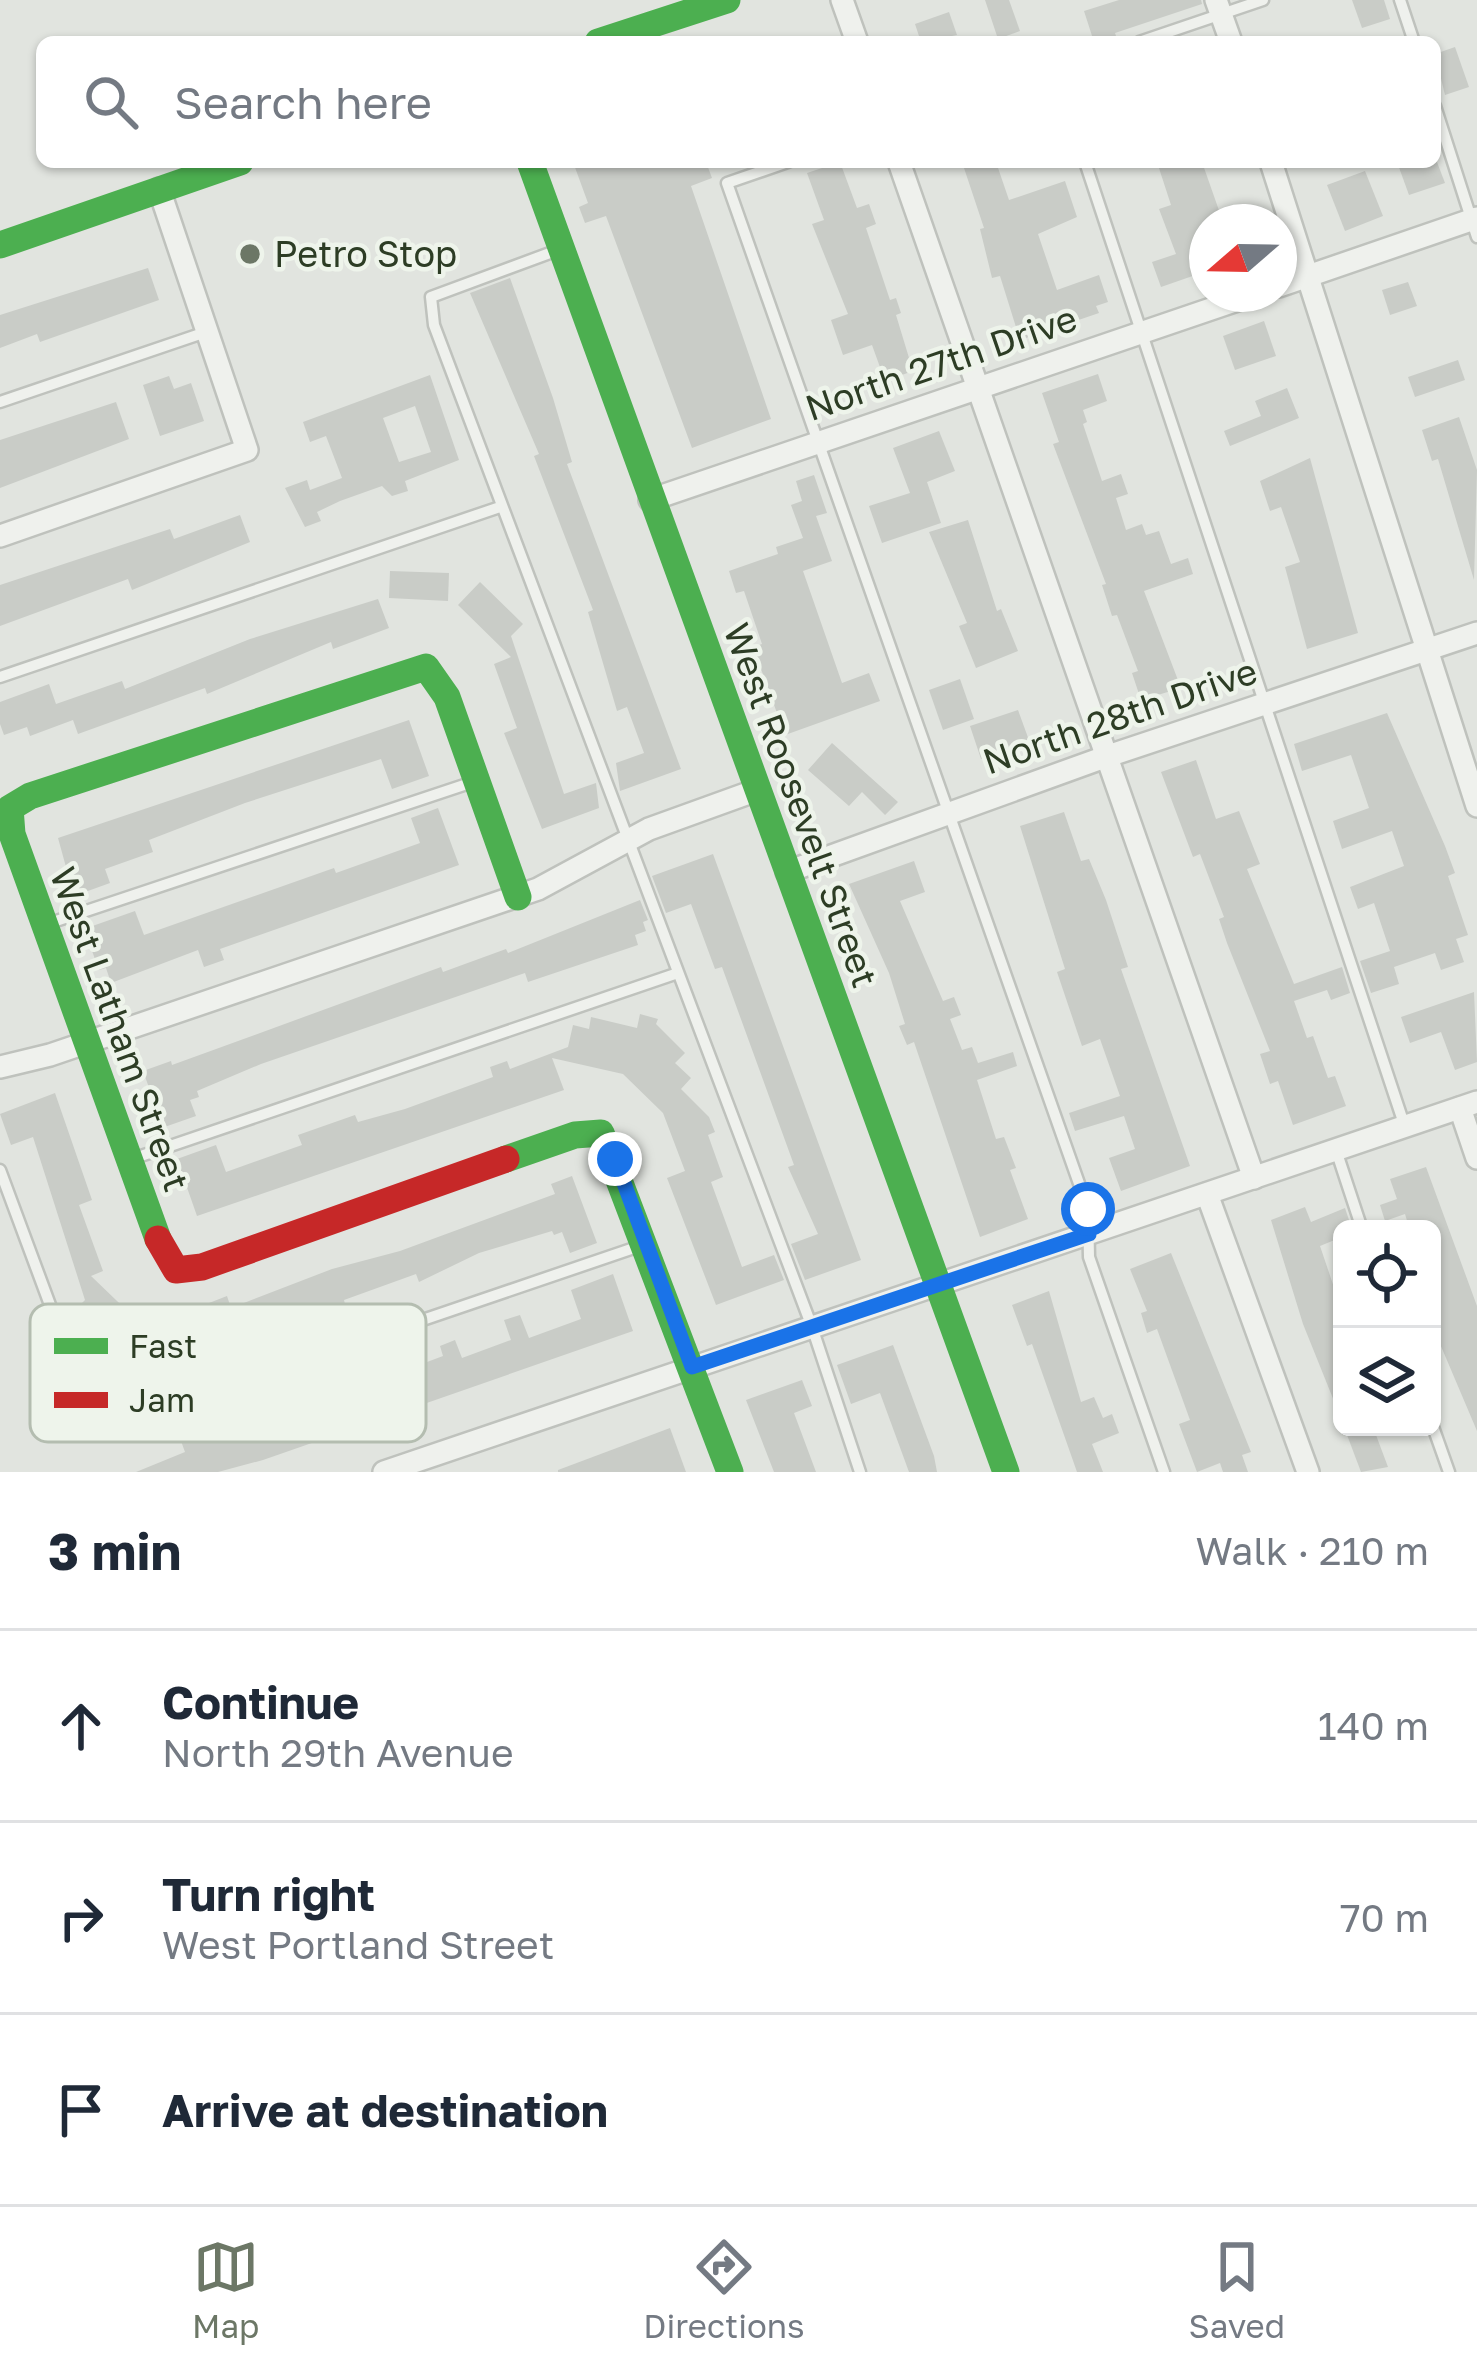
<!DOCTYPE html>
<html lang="en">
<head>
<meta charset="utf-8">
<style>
  body { margin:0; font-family:"Golos Text",sans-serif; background:#f6f6f7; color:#1f2937 }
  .controls { position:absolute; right:36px; bottom:36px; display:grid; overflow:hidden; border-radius:18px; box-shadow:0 3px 9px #0004 }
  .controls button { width:108px; height:108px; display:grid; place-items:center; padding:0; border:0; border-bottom:3px solid #e0e1e3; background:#fff; color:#1f2937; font:60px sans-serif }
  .compass { position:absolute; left:1189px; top:204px; width:108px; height:108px; border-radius:50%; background:#fff; box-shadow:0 3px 9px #0004; rotate:250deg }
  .stop { position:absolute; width:36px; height:36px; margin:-27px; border:9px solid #1a73e8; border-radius:50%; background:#fff }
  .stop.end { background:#1a73e8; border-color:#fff; box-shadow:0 3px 12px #0008 }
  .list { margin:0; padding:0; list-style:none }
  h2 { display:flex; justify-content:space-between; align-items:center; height:156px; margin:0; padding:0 48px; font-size:51px }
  h2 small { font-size:39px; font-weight:400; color:#747a83 }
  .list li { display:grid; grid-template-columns:78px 1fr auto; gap:36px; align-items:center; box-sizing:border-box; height:192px; padding:0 48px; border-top:3px solid #e0e1e3 }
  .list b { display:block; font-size:45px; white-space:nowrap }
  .list p { margin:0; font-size:39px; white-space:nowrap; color:#747a83 }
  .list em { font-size:39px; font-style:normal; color:#747a83 }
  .icon { flex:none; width:66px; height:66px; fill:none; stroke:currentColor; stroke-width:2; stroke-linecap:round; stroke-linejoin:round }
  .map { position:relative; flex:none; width:1477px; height:1472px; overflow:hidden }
  .search { position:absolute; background:#fff; box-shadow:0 3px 9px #0004; left:36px; right:36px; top:36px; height:132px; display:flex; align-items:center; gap:30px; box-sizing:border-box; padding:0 42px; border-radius:18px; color:#747a83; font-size:45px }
  .sheet { height:732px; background:#fff }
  nav { display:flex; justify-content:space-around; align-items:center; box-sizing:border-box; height:168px; border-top:3px solid #e0e1e3; background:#fff; font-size:33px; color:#747a83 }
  nav a { display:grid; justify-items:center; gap:6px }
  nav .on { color:#6c7766 }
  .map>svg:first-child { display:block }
</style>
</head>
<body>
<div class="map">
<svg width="1477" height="1472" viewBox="0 0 1477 1472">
  <rect width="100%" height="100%" fill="#e1e4df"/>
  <!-- building -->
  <g fill="#c9ccc7" fill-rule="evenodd">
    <polygon points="985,0 1009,0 1020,31 998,39"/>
    <polygon points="1119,0 1201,0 1202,4 1115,33 1118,42 1094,42 1084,11"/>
    <polygon points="1352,0 1384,0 1390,19 1362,28"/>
    <polygon points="949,12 957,35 921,42 915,24"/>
    <polygon points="1455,47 1469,87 1445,95 1435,54"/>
    <polygon points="573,162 706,162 712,178 691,186 771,419 692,448 606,216 585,223 579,207 588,203"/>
    <polygon points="840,162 857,208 869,204 876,224 866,228 890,300 896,298 901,313 896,315 913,371 885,381 872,345 843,355 831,320 848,314 812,224 824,220 807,173"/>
    <polygon points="962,162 996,162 1009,200 1065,181 1077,217 1038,234 1057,290 1099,275 1108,302 1096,306 1099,313 1020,340 1000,276 992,278 980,229 984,228"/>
    <polygon points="1157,162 1202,162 1222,219 1207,222 1207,271 1161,287 1152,262 1176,254 1159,209 1171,205"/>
    <polygon points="1397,162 1437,162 1445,183 1409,195"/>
    <polygon points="1365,171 1383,216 1345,231 1327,185"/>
    <polygon points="148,268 159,300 40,342 37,334 0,348 0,315"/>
    <polygon points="510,278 553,398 572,462 567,464 681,769 620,791 616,763 644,753 627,707 617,711 588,612 593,610 534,456 539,454 470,293"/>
    <polygon points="1408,282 1417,306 1390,315 1382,290"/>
    <polygon points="1264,321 1276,356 1235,370 1223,336"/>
    <polygon points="1458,360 1465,380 1415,397 1408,377"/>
    <polygon points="1098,374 1107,401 1083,410 1087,422 1083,424 1102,481 1121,474 1128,494 1116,498 1126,530 1142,524 1146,535 1159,531 1171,564 1188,558 1193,574 1144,591 1181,688 1141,700 1132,673 1138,671 1117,615 1112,616 1102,585 1106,584 1053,444 1059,442 1042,393"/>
    <path d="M430,375L459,460L405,481L408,491L392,496L382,486L340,501L317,512L321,521L305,527L285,488L307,480L310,490L342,478L326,436L310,442L303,422ZM415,406L431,452L399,462L383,418Z"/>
    <polygon points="169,376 174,389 191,383 204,421 160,436 143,385"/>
    <polygon points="1287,388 1299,418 1230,446 1224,431 1261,416 1255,401"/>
    <polygon points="116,402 129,439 0,488 0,440"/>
    <polygon points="1459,417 1477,470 1474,580 1438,459 1432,461 1422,430"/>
    <polygon points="939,431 955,471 927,482 941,523 882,543 869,506 910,493 893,448"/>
    <polygon points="1310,458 1358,633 1307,649 1285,567 1300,562 1281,507 1270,511 1260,481"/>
    <polygon points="814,475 827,513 816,516 832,561 803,571 842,683 869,673 880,701 785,735 753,647 762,644 744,591 736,593 729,571 778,554 776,547 803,538 791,505 802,501 796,481"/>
    <polygon points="240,515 250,542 132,590 128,579 0,626 0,585 170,529 174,539"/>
    <polygon points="968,520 997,611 1001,609 1018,651 976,668 959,626 967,623 929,532"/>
    <polygon points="390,571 449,573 448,601 389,598"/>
    <polygon points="480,582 523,624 511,636 564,794 596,783 599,808 542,829 504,733 517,728 494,664 511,657 458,605"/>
    <polygon points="378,599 389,628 333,649 331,642 207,694 205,688 78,734 73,720 30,736 27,727 4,735 0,724 0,702 49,684 56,704 122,681 125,689 250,639"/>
    <polygon points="960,679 974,719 943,730 929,690"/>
    <polygon points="1018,710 1030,743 981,759 970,726"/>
    <polygon points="1387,713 1445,846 1455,873 1448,876 1468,935 1456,939 1464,962 1441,970 1435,953 1394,967 1399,984 1371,993 1360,961 1390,951 1374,903 1358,909 1350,887 1404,866 1392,831 1342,849 1333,821 1369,808 1351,755 1302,771 1294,744"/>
    <polygon points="409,720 429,776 392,789 381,759 245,803 149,840 153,852 105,869 110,883 74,896 58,838"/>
    <polygon points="832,743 898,802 885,815 862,792 849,806 808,770"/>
    <polygon points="1196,760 1216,819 1239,811 1260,864 1247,869 1294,984 1342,967 1350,993 1331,1000 1327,990 1294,1001 1307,1038 1313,1036 1328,1078 1335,1076 1346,1106 1293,1125 1278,1081 1270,1084 1260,1054 1270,1051 1227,943 1219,919 1224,917 1200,854 1193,857 1161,772"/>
    <polygon points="438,808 459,865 220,949 224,960 204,967 198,950 111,983 106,968 99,970 84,929 135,911 144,935 334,868 336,873 420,843 411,818"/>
    <polygon points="1064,812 1081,861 1089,859 1106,900 1128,967 1121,969 1190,1166 1121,1191 1109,1158 1135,1149 1124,1116 1075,1131 1069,1113 1120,1096 1100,1039 1082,1046 1057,972 1065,969 1020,826"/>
    <polygon points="713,854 861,1260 805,1280 791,1244 818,1234 788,1167 794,1165 722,967 715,969 691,904 666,913 652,876"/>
    <polygon points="914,861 925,892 900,901 943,1001 954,997 961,1015 950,1019 962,1050 972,1047 978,1063 1013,1052 1017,1066 977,1080 996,1139 1004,1137 1016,1168 1010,1170 1028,1219 980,1237 914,1042 907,1045 899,1026 905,1024 889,973 849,884"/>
    <polygon points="640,900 648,920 643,922 646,931 635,935 638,945 528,982 525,973 261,1064 197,1091 199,1097 190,1100 196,1116 156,1130 144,1096 151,1093 143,1071 171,1061 172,1065 441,967 443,972 506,949 508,953"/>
    <polygon points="1474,992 1477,1062 1455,1070 1441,1032 1410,1043 1401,1017"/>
    <polygon points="640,1014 658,1019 656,1024 685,1053 675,1063 691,1078 681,1089 709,1117 715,1132 708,1135 723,1177 711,1182 742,1267 774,1255 784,1280 716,1305 667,1178 685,1171 663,1113 623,1074 552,1058 564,1090 197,1216 177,1159 216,1145 226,1172 302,1145 298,1135 355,1115 358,1122 405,1109 493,1077 490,1067 507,1061 510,1069 568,1047 573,1025 589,1029 591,1017 637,1028"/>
    <polygon points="55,1093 92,1200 79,1205 103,1271 91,1276 142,1325 119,1348 77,1308 85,1300 33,1137 11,1145 0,1114"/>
    <polygon points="1426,1167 1477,1306 1477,1431 1432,1325 1432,1229 1400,1229 1408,1224 1405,1214 1385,1221 1380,1205 1397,1199 1390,1179"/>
    <polygon points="572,1176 597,1243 570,1253 562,1232 554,1235 552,1231 479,1253 419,1282 416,1274 344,1300 346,1308 208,1353 209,1372 149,1374 148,1339 221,1336 209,1303 227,1296 231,1308 332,1269 400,1251 555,1194 551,1184"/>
    <polygon points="1305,1207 1311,1222 1345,1208 1352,1229 1342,1229 1342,1237 1320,1246 1342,1311 1340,1416 1303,1324 1271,1220"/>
    <polygon points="1171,1253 1251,1452 1242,1455 1248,1472 1223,1472 1220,1463 1197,1472 1179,1424 1190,1420 1157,1329 1147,1333 1141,1313 1147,1311 1130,1269"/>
    <polygon points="613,1274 633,1331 263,1460 218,1472 136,1472 185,1452 181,1441 279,1413 273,1399 299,1389 306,1407 348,1391 342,1377 365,1368 371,1383 443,1356 440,1346 455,1340 462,1358 511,1340 504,1320 520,1315 529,1338 581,1319 571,1290"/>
    <polygon points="1049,1291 1081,1402 1094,1397 1103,1418 1112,1414 1119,1433 1092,1444 1103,1472 1077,1472 1032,1344 1027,1346 1012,1305"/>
    <polygon points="893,1345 934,1456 937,1472 909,1472 880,1393 851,1404 837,1365"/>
    <polygon points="802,1380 812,1406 794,1413 816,1472 774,1472 746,1400"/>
    <polygon points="1344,1427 1373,1427 1388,1467 1361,1472"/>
    <polygon points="670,1428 686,1472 558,1472 558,1470"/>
  </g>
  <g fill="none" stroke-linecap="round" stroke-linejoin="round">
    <defs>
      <g id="lane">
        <polyline points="1400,0 1414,42"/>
        <polyline points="1139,42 1263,0"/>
        <polyline points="1435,106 1477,237"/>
        <polyline points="788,162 727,183 1088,1209 1089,1257 1164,1472"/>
        <polyline points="1085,162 1405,1127"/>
        <polyline points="558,250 431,297 434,325 812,1327 860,1472"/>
        <polyline points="0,402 206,332"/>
        <polyline points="0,677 500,507"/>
        <polyline points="47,924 473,782"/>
        <polyline points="1336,1150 1362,1229"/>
        <polyline points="132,1159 675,974"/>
        <polyline points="0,1170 89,1410 102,1423 120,1423 637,1247"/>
        <polyline points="1432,1424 1449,1472"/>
      </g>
      <g id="street">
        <polyline points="842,0 857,42"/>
        <polyline points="1216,0 1231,42"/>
        <polyline points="899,162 1254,1178"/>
        <polyline points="1271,162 1477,806"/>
        <polyline points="1279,286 1477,218"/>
        <polyline points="650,500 1255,294"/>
        <polyline points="0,536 247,450 159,189"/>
        <polyline points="787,872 1105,757 1477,633"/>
        <polyline points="0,1067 50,1055 538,889 649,829 757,790"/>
        <polyline points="1460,1108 1477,1158"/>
        <polyline points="1207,1194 1308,1472"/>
        <polyline points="384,1472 1477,1102"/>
      </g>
    </defs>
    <!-- lane casing -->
    <use href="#lane" stroke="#bfc2bd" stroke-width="15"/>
    <!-- street casing -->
    <use href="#street" stroke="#bfc2bd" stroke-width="26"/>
    <!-- lane -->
    <use href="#lane" stroke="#eff1ed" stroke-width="10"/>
    <!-- street -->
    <use href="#street" stroke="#eff1ed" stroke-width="21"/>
    <!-- fast -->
    <g stroke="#4caf50" stroke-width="27">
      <polyline points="598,42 727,0"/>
      <polyline points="530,162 1006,1472"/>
      <polyline points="0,245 240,162"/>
      <polyline points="506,1159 575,1135 601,1133 730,1472"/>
      <polyline points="158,1239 12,834 10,808 30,796 426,667 447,697 518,897"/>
    </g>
    <!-- jam -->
    <polyline stroke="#c62828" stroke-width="27" points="158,1239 176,1270 202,1267 506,1159"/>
  </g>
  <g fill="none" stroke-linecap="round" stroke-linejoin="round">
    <!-- route -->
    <polyline stroke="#1a73e8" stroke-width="15" points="615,1159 692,1367 1089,1234 1088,1209"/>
  </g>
  <!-- markers -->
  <circle fill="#6c7766" stroke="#eef4eb" stroke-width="4.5" cx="250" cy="254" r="12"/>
  <g text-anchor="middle" stroke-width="9" stroke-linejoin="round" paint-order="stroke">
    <!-- poi labels -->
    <g font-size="36" fill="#2d3d25" stroke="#eef4eb" text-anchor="start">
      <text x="274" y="267">Petro Stop</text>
    </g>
    <!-- street labels -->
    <g font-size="36" fill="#2d3d25" stroke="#eef4eb">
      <text transform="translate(941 363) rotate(-19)" y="13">North 27th Drive</text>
      <text transform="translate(1120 716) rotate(-19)" y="13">North 28th Drive</text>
      <text transform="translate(801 805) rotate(70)" y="13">West Roosevelt Street</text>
      <text transform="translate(120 1029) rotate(70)" y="13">West Latham Street</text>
    </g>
  </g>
  <!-- legend -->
  <rect x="30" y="1304" width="396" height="138" rx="18" fill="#eef4eb" stroke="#b4bdb0" stroke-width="3"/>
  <rect x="54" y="1338" width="54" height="16" fill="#4caf50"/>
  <rect x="54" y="1392" width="54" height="16" fill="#c62828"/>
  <g font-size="33" fill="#2d3d25">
    <text x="129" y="1358">Fast</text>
    <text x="129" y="1412">Jam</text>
  </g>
</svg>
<div class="controls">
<button><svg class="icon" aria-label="locate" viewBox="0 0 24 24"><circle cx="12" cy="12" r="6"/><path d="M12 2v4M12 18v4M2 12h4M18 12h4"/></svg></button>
<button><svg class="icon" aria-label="layers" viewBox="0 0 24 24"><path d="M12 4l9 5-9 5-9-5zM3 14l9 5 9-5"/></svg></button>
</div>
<svg class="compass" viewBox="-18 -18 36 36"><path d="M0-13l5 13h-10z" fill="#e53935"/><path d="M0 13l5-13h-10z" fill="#747a83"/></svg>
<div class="stop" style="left:1088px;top:1209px"></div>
<div class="stop end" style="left:615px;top:1159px"></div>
<div class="search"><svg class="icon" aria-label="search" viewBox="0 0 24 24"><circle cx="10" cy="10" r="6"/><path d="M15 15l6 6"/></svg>Search here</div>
</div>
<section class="sheet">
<h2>3 min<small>Walk · 210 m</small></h2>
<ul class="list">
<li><svg class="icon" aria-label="ahead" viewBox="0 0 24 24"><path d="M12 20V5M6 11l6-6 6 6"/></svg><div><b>Continue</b><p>North 29th Avenue</p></div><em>140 m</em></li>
<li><svg class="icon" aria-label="right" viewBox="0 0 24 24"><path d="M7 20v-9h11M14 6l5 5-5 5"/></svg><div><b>Turn right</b><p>West Portland Street</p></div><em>70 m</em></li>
<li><svg class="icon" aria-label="arrive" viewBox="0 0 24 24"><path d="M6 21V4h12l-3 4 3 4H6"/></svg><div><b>Arrive at destination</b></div></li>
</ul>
</section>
<nav>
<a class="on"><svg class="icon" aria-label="map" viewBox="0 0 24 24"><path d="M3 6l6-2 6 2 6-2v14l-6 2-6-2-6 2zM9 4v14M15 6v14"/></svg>Map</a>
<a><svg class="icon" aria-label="directions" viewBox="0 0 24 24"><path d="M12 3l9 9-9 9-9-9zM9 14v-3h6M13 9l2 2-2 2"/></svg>Directions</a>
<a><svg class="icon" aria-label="saved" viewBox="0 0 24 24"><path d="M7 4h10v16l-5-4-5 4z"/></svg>Saved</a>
</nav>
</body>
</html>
